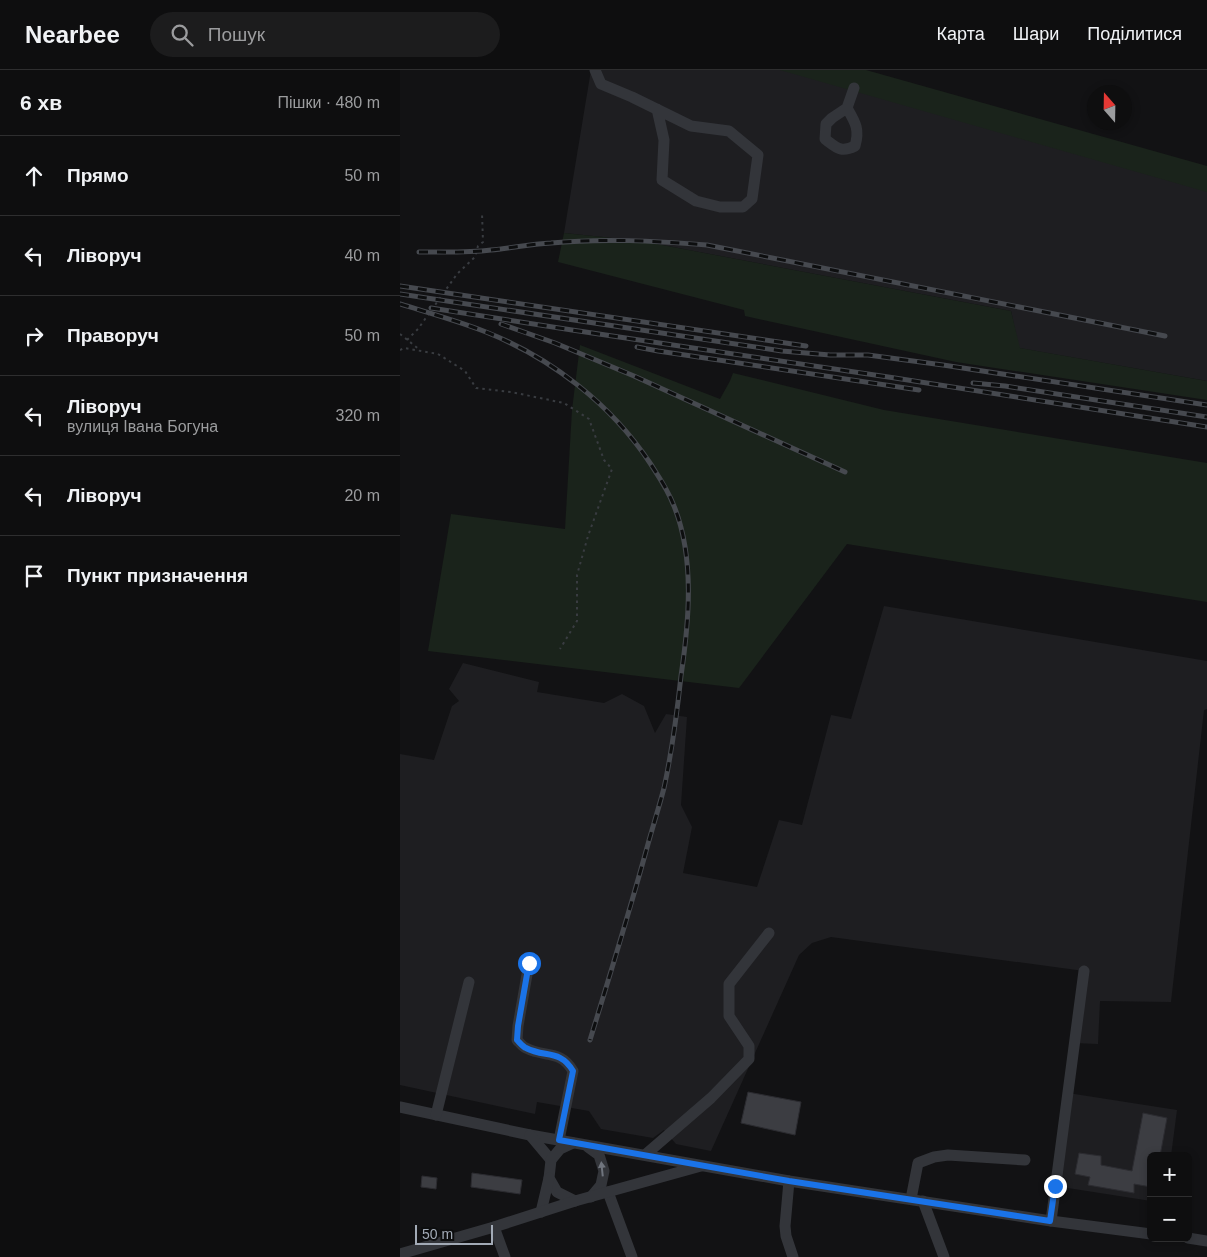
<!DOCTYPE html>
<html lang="uk">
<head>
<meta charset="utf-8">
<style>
  body { margin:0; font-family:Helvetica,sans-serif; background:#1c1c1d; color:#f1f3f6 }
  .controls { position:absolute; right:15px; bottom:15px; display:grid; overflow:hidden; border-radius:8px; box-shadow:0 2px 8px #0003 }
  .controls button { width:45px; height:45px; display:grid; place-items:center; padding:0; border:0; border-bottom:1px solid #2e2e2f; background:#0e0e0f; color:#f1f3f6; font:25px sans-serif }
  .compass { position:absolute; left:687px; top:15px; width:45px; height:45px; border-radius:50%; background:#0e0e0f; box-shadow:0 2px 8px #0003; rotate:340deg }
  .scale { position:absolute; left:15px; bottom:12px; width:78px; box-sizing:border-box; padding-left:5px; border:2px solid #a2aab6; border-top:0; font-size:14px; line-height:18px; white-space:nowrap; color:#a2aab6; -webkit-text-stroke:4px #0d0e0f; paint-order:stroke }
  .stop { position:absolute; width:15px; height:15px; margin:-11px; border:4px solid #1a73e8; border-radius:50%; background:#fff }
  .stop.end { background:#1a73e8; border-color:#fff; box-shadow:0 1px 5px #0008 }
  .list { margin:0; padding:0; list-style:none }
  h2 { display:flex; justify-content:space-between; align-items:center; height:65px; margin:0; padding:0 20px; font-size:21px }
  h2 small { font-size:16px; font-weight:400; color:#9b9c9e }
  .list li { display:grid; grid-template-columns:32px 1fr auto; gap:15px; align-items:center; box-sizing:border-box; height:80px; padding:0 20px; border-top:1px solid #2e2e2f }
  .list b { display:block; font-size:19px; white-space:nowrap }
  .list p { margin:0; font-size:16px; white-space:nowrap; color:#9b9c9e }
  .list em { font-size:16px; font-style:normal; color:#9b9c9e }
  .icon { flex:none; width:28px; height:28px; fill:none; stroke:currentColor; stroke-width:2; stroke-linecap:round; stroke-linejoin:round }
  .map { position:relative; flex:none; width:807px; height:1187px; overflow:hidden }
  header { display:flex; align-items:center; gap:30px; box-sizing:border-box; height:70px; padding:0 25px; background:#0e0e0f; border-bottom:1px solid #2e2e2f }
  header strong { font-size:24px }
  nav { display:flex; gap:28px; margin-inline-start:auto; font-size:18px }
  .search { width:350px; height:45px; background:#1c1c1d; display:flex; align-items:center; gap:12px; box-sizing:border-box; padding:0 18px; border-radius:28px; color:#9b9c9e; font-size:19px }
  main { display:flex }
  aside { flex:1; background:#0e0e0f }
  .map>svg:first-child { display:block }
</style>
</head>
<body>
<header>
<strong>Nearbee</strong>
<div class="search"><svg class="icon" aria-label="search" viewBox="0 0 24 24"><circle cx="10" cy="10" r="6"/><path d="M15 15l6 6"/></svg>Пошук</div>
<nav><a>Карта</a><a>Шари</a><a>Поділитися</a></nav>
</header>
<main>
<aside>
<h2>6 хв<small>Пішки · 480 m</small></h2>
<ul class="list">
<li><svg class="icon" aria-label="ahead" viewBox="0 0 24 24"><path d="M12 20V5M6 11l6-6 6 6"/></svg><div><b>Прямо</b></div><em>50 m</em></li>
<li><svg class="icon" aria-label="left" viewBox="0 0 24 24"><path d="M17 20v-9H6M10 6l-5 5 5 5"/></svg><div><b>Ліворуч</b></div><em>40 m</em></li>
<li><svg class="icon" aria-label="right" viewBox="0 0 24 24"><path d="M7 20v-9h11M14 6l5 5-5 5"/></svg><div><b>Праворуч</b></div><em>50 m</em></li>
<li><svg class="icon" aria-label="left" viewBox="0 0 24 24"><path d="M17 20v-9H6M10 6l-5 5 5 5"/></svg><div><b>Ліворуч</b><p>вулиця Івана Богуна</p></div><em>320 m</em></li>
<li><svg class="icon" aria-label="left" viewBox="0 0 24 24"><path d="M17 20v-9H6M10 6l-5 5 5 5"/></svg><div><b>Ліворуч</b></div><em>20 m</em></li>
<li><svg class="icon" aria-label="arrive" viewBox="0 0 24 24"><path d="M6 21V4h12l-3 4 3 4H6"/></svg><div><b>Пункт призначення</b></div></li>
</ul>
</aside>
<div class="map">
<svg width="807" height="1187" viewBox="0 0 807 1187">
  <rect width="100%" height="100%" fill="#121214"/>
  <!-- built -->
  <g fill="#1e1e21">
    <polygon points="191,0 400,0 807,105 807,311 619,278 611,241 241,171 164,163"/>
    <polygon points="484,536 807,591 807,639 804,640 771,932 700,931 698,974 674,973 684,901 431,867 412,873 399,885 311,1081 276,1074 264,1060 253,1068 201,1059 189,1041 137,1032 135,1044 0,1015 0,684 34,690 52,636 59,631 49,619 63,593 139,612 137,622 204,633 222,624 244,636 255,663 266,644 287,647 281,735 292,757 283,803 357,817 379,750 402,755 431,645 451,649"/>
    <polygon points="668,1023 777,1040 771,1086 751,1086 751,1131 655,1116"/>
  </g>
  <!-- green -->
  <g fill="#1a231b">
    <polygon points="380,0 466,0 807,96 807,122"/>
    <polygon points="164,163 241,171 611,241 620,278 807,311 807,330 556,292 345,246 344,240 158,192"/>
    <polygon points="180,275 320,329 330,311 333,303 484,340 807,393 807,532 447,474 339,618 28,581 51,444 165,459 172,340"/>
  </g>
  <!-- building -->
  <g fill="#3c3d42" stroke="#2c2c31">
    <polygon points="348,1022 401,1032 395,1065 341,1053"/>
    <polygon points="743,1043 767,1048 760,1086 751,1086 751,1117 734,1114 734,1123 688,1115 690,1107 675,1104 679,1083 701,1086 701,1095 732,1101"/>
    <polygon points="72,1103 122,1110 120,1124 71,1117"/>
    <polygon points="22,1106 37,1108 36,1119 21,1117"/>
  </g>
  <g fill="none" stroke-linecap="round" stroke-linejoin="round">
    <!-- path -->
    <g stroke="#393c41" stroke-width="2" stroke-dasharray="2.5 4" stroke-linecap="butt">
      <polyline points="0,264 20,280"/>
      <polyline points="7,270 18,259 57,204 75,187 78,176 83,172 82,143"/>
      <polyline points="0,280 4,278 38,284 65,301 76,318 111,322 164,333 189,349 204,390 212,399 188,466 177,505 177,551 160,579"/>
    </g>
    <!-- minor -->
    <g stroke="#33353a" stroke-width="11">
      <polyline points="195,0 201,14 232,27 291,56 329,61 358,85 352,129 343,137 320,137 296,131 262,110 264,70 257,39"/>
      <path d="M447,38L432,48L426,54L425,69C437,78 441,83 455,76C460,59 455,52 447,38L454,18"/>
      <path d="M129,893L118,956L117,970C120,973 123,977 126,978C145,988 160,979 173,1001L159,1070"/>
      <polyline points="0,1037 130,1065 389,1111 651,1151 751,1164"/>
      <polyline points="36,1045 69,912"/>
      <polyline points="130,1065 151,1090"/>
      <polyline points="173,1073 160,1079 151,1090 149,1108 157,1122 175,1131"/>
      <polyline points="188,1077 199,1085 204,1101 201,1115 191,1127"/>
      <polyline points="245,1085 311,1028 349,989 349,976 329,946 329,914 369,863"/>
      <polyline points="389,1111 385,1156 386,1166 393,1187"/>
      <polyline points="208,1122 232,1187"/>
      <polyline points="511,1129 518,1093 534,1087 548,1085 625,1090"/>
      <polyline points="523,1131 544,1187"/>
      <polyline points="141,1142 149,1108"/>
      <polyline points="651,1151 684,901"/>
      <polyline points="94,1157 105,1187"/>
      <polyline points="788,1168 807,1171"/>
      <polyline points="0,1184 94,1157 175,1131 301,1096"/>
    </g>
    <defs>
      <g id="rail">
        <path d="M19,182C43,182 67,183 91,180C111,178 131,174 151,173C203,168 255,171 307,175L765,266"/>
        <polyline points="0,216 406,276"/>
        <polyline points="0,224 382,281 430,285 468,285 543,295 807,335"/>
        <path d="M0,234C29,243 58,251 86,262C151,288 211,334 250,393C259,407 268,420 274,436C295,488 289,552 281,606C277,643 272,681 264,718C259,737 253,756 248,774C230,840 210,905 190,970"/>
        <polyline points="31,238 172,260 495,308 807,357"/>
        <polyline points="101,254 155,273 234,306 445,402"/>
        <polyline points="237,277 258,281 519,320"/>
        <polyline points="573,313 605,316 807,347"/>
      </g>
    </defs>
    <!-- rail casing -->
    <use href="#rail" stroke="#46494f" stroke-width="5"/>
    <!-- rail -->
    <use href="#rail" stroke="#0d0e0f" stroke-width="3" stroke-dasharray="9" stroke-linecap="butt"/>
  </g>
  <!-- one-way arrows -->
  <defs><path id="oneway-solid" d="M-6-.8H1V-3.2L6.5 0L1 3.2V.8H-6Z" transform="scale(1.25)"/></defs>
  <use fill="#70757e" href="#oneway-solid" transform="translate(202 1099) rotate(-96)"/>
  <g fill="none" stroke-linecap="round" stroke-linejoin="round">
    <!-- route -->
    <path stroke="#1a73e8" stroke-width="6" d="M129,893L118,956L117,970C120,973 123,977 126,978C145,988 160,979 173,1001L159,1070L389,1111L650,1151L655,1116"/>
  </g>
</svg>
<div class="controls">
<button>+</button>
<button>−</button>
</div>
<svg class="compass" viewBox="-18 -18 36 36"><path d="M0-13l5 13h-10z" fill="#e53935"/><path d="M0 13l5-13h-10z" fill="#9b9c9e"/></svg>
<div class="scale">50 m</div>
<div class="stop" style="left:129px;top:893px"></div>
<div class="stop end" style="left:655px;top:1116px"></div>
</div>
</main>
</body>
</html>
